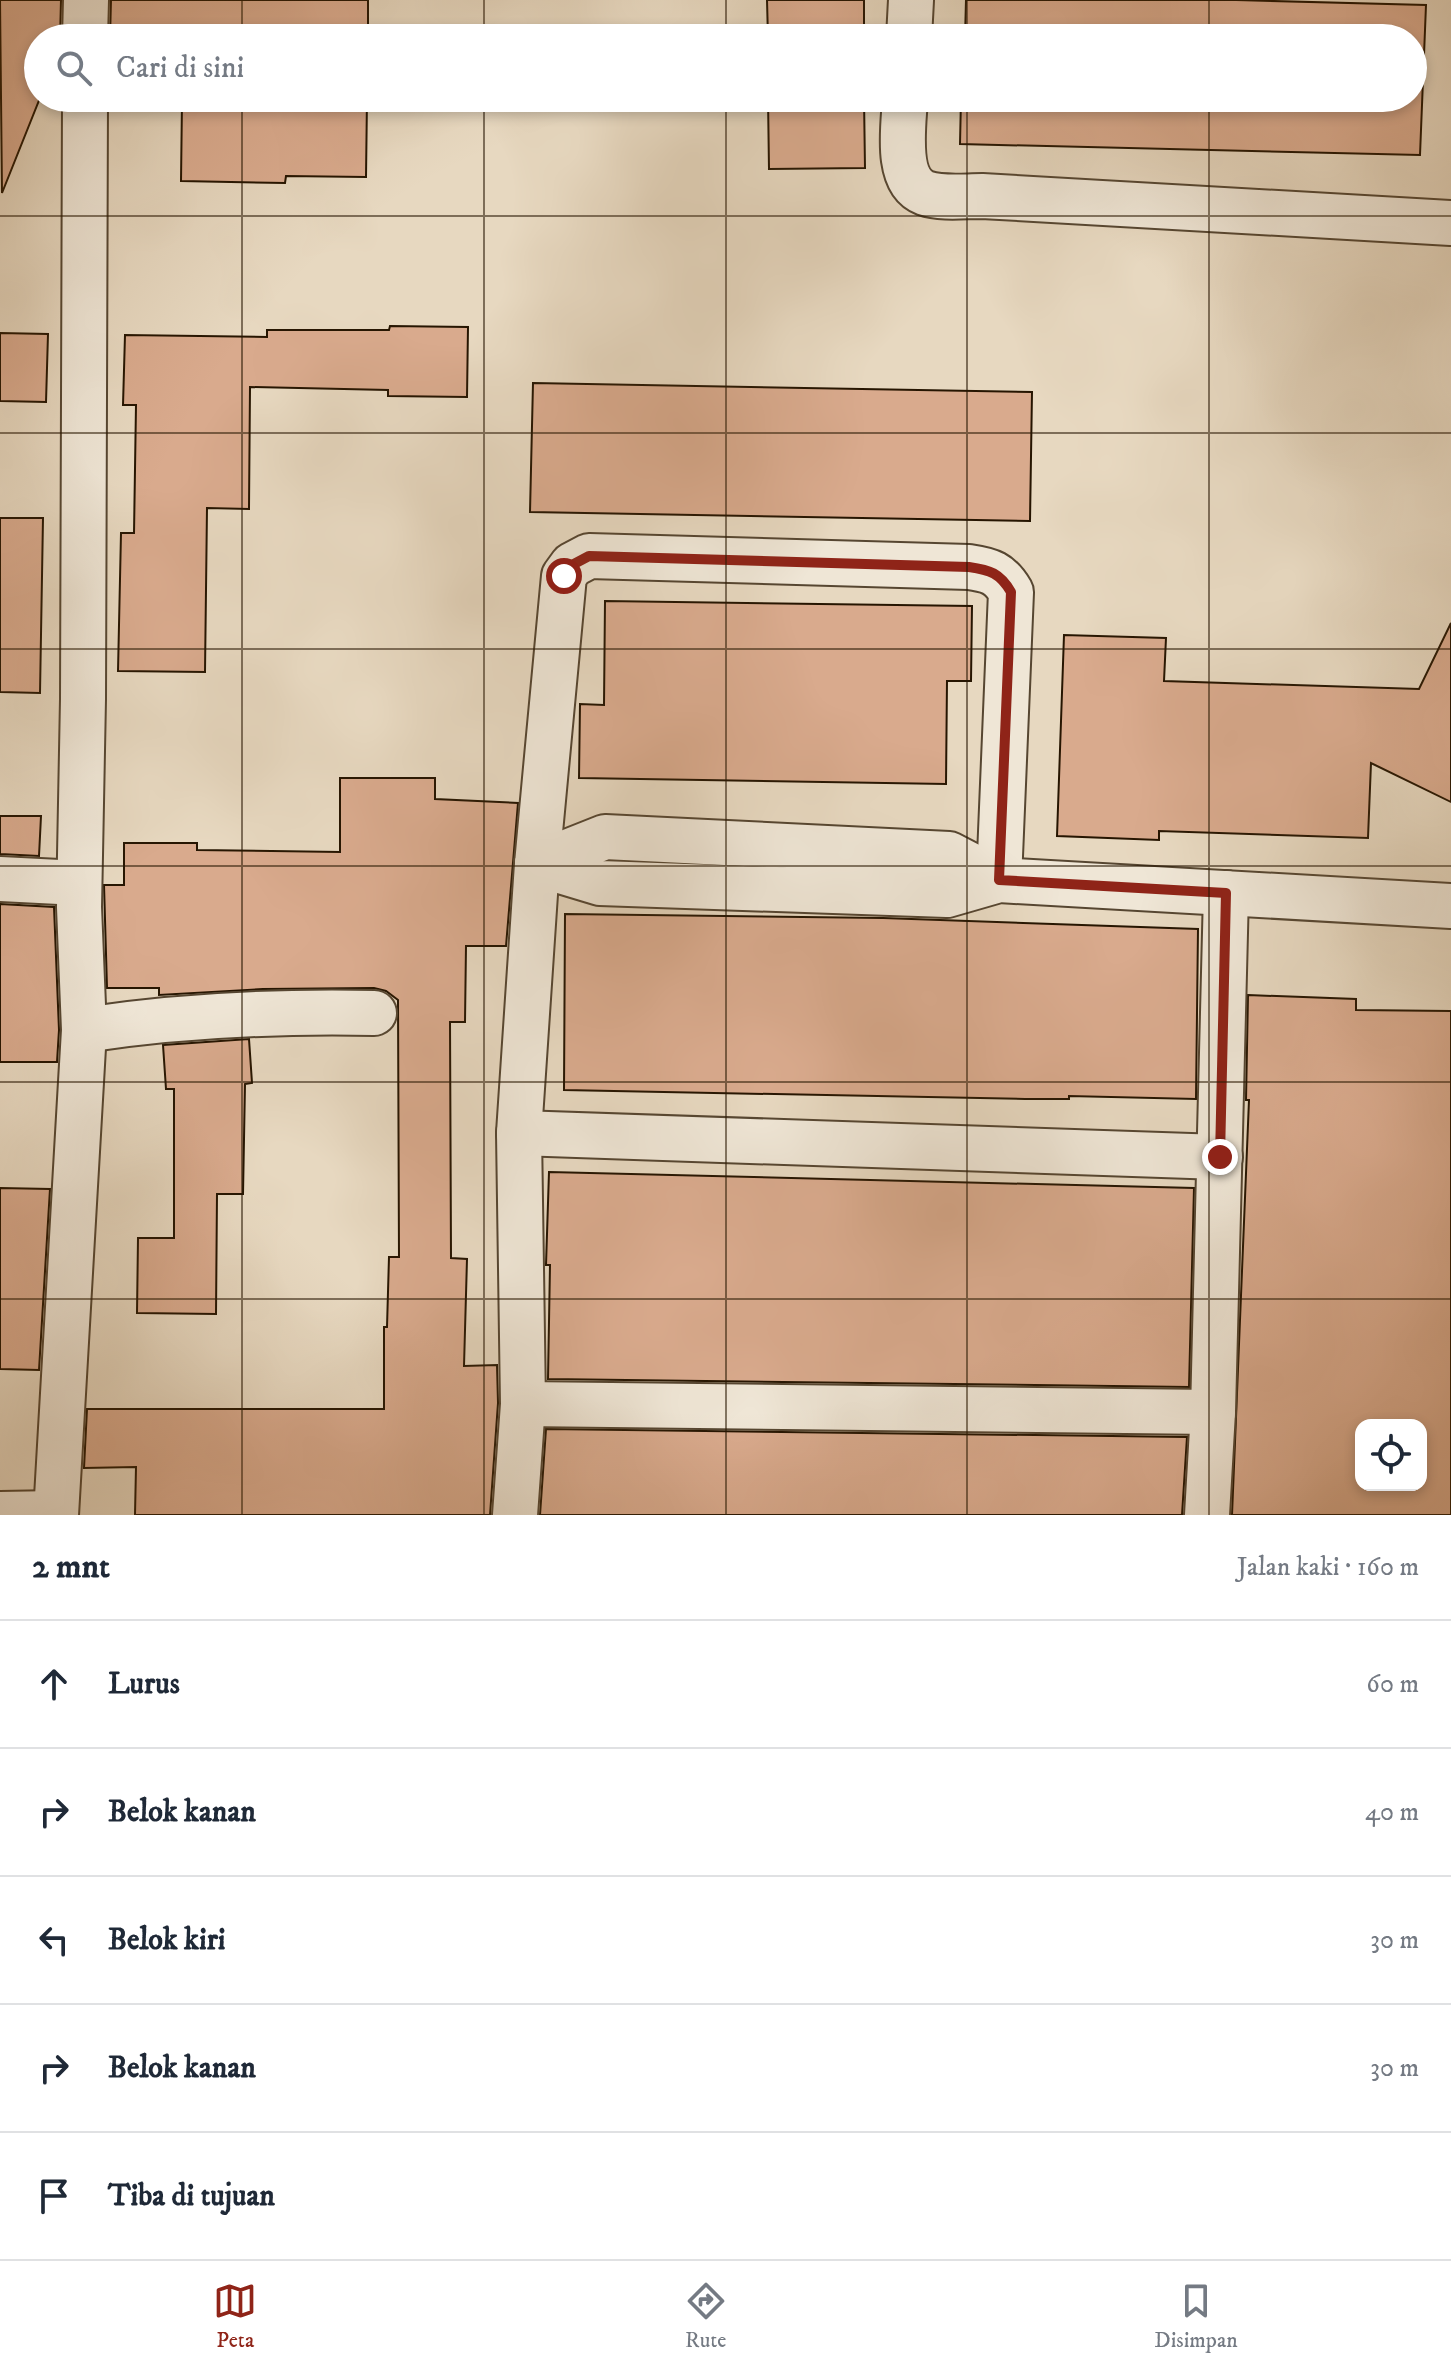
<!DOCTYPE html>
<html lang="id">
<head>
<meta charset="utf-8">
<style>
  body { margin:0; font-family:"IM FELL DW Pica",serif; background:#f2f2f3; color:#1f2937 }
  .controls { position:absolute; right:24px; bottom:24px; display:grid; overflow:hidden; border-radius:16px; box-shadow:0 4px 12px #0003 }
  .controls button { width:72px; height:72px; display:grid; place-items:center; padding:0; border:0; border-bottom:2px solid #e0e1e3; background:#fff; color:#1f2937; font:40px sans-serif }
  .stop { position:absolute; width:24px; height:24px; margin:-18px; border:6px solid #8f2418; border-radius:50%; background:#fff }
  .stop.end { background:#8f2418; border-color:#fff; box-shadow:0 2px 8px #0008 }
  .list { margin:0; padding:0; list-style:none }
  h2 { display:flex; justify-content:space-between; align-items:center; height:104px; margin:0; padding:0 32px; font-size:34px }
  h2 small { font-size:26px; font-weight:400; color:#747a83 }
  .list li { display:grid; grid-template-columns:52px 1fr auto; gap:24px; align-items:center; box-sizing:border-box; height:128px; padding:0 32px; border-top:2px solid #e0e1e3 }
  .list b { display:block; font-size:30px; white-space:nowrap }
  .list em { font-size:26px; font-style:normal; color:#747a83 }
  .icon { flex:none; width:44px; height:44px; fill:none; stroke:currentColor; stroke-width:2; stroke-linecap:round; stroke-linejoin:round }
  .map { position:relative; flex:none; width:1451px; height:1515px; overflow:hidden }
  .search { position:absolute; background:#fff; box-shadow:0 4px 12px #0003; left:24px; right:24px; top:24px; height:88px; display:flex; align-items:center; gap:20px; box-sizing:border-box; padding:0 28px; border-radius:44px; color:#747a83; font-size:30px }
  .sheet { height:744px; background:#fff }
  nav { display:flex; justify-content:space-around; align-items:center; box-sizing:border-box; height:112px; border-top:2px solid #e0e1e3; background:#fff; font-size:22px; color:#747a83 }
  nav a { display:grid; justify-items:center; gap:4px }
  nav .on { color:#8f2418 }
  .map>svg:first-child { display:block }
</style>
</head>
<body>
<div class="map">
<svg width="1451" height="1515" viewBox="0 0 1451 1515">
  <rect width="100%" height="100%" fill="#e7d8c0"/>
  <filter id="stains"><feTurbulence type="fractalNoise" baseFrequency=".0025" numOctaves="4"/><feColorMatrix values="0 0 0 0 .2 0 0 0 0 .09 0 0 0 0 .02 0 0 0 .5 -.17"/></filter>
  <radialGradient id="worn" r=".72"><stop offset=".6" stop-color="#630" stop-opacity="0"/><stop offset="1" stop-color="#630" stop-opacity=".3"/></radialGradient>
  <!-- building -->
  <g fill="#d9aa8d" stroke="#261501" stroke-width="2" fill-rule="evenodd">
    <polygon points="0,0 61,0 60,38 38,38 38,98 60,98 40,98 2,193"/>
    <polygon points="111,0 368,0 368,38 110,38"/>
    <polygon points="767,0 864,0 864,38 768,38"/>
    <polygon points="966,0 1236,0 1426,5 1420,155 960,144 961,98 1413,98 1413,38 965,38"/>
    <polygon points="110,98 367,98 366,177 286,176 285,183 181,181 182,101"/>
    <polygon points="768,98 864,98 865,168 769,169"/>
    <polygon points="390,326 468,327 467,397 388,396 388,390 250,387 249,509 207,508 205,672 118,671 121,533 134,533 136,405 123,405 125,335 267,337 267,330 389,330"/>
    <polygon points="0,333 48,334 46,402 0,401"/>
    <polygon points="533,383 1032,392 1030,521 530,512"/>
    <polygon points="0,518 43,518 40,693 0,692"/>
    <polygon points="605,601 972,606 971,681 947,681 946,784 579,778 580,704 604,705"/>
    <polygon points="1451,623 1451,802 1371,763 1368,838 1159,831 1159,840 1057,836 1064,635 1166,638 1164,681 1419,689"/>
    <polygon points="340,778 435,778 435,799 518,803 506,946 466,946 465,1022 450,1022 451,1258 467,1259 464,1366 497,1365 498,1403 490,1515 135,1515 136,1467 84,1468 87,1409 384,1409 384,1327 387,1327 389,1257 399,1257 398,1000 386,991 374,988 263,989 159,995 159,988 107,988 104,885 124,885 124,843 197,843 197,850 340,852"/>
    <polygon points="0,816 41,816 39,856 0,854"/>
    <polygon points="0,904 54,907 59,1030 57,1062 0,1062"/>
    <polygon points="565,914 883,918 1198,929 1196,1099 1069,1096 1069,1099 1025,1099 564,1090"/>
    <path d="M1248,995L1356,999V1010L1451,1011V1515H1232L1249,1100H1246ZM1361,1425H1421V1485H1361Z"/>
    <polygon points="249,1039 252,1083 245,1084 243,1194 217,1194 216,1314 137,1313 138,1238 174,1238 174,1089 166,1089 163,1045"/>
    <polygon points="549,1172 1194,1188 1189,1387 548,1379 550,1265 546,1265"/>
    <polygon points="0,1188 50,1189 39,1370 0,1369"/>
    <polygon points="546,1429 1187,1437 1182,1515 540,1515"/>
  </g>
  <g fill="none" stroke-linecap="round" stroke-linejoin="round">
    <defs>
      <g id="minor">
        <polyline points="85,38 86,0"/>
        <polyline points="909,38 911,0"/>
        <path d="M905,98C904,124 894,181 925,193C942,199 964,196 982,196L1451,223"/>
        <polyline points="537,864 600,883 947,895 999,880 1451,906"/>
        <polyline points="537,864 605,837 949,854 999,880"/>
        <polyline points="0,879 79,883"/>
        <path d="M84,1030C183,1015 274,1011 374,1013"/>
        <polyline points="519,1133 1220,1157"/>
        <polyline points="523,1404 1213,1412"/>
        <polyline points="0,1514 56,1513"/>
        <polyline points="56,1515 84,1030 79,907 83,699 85,98"/>
        <path d="M515,1515L523,1404L519,1133L537,864L564,576L572,565L589,556L969,567C990,570 1000,573 1011,592L999,880"/>
        <polyline points="1207,1515 1213,1412 1226,893"/>
      </g>
    </defs>
    <!-- minor casing -->
    <use href="#minor" stroke="#564631" stroke-width="48"/>
    <!-- minor -->
    <use href="#minor" stroke="#efe6d6" stroke-width="44"/>
  </g>
  <g fill="none" stroke-linecap="round" stroke-linejoin="round">
    <!-- route -->
    <path stroke="#8f2418" stroke-width="10" d="M564,576L572,565L589,556L969,567C990,570 1000,573 1011,592L999,880L1226,893L1220,1157"/>
  </g>
  <!-- grid -->
  <path fill="none" stroke="#261501" stroke-width="2" stroke-opacity="0.55" d="M242,0V38M484,0V38M726,0V38M967,0V38M1209,0V38M242,98V1515M484,98V1515M726,98V1515M967,98V1515M1209,98V1515M0,216H1451M0,433H1451M0,649H1451M0,866H1451M0,1082H1451M0,1299H1451"/>
  <rect width="100%" height="100%" filter="url(#stains)"/>
  <rect width="100%" height="100%" fill="url(#worn)"/>
</svg>
<div class="controls">
<button><svg class="icon" aria-label="locate" viewBox="0 0 24 24"><circle cx="12" cy="12" r="6"/><path d="M12 2v4M12 18v4M2 12h4M18 12h4"/></svg></button>
</div>
<div class="stop" style="left:564px;top:576px"></div>
<div class="stop end" style="left:1220px;top:1157px"></div>
<div class="search"><svg class="icon" aria-label="search" viewBox="0 0 24 24"><circle cx="10" cy="10" r="6"/><path d="M15 15l6 6"/></svg>Cari di sini</div>
</div>
<section class="sheet">
<h2>2 mnt<small>Jalan kaki · 160 m</small></h2>
<ul class="list">
<li><svg class="icon" aria-label="ahead" viewBox="0 0 24 24"><path d="M12 20V5M6 11l6-6 6 6"/></svg><div><b>Lurus</b></div><em>60 m</em></li>
<li><svg class="icon" aria-label="right" viewBox="0 0 24 24"><path d="M7 20v-9h11M14 6l5 5-5 5"/></svg><div><b>Belok kanan</b></div><em>40 m</em></li>
<li><svg class="icon" aria-label="left" viewBox="0 0 24 24"><path d="M17 20v-9H6M10 6l-5 5 5 5"/></svg><div><b>Belok kiri</b></div><em>30 m</em></li>
<li><svg class="icon" aria-label="right" viewBox="0 0 24 24"><path d="M7 20v-9h11M14 6l5 5-5 5"/></svg><div><b>Belok kanan</b></div><em>30 m</em></li>
<li><svg class="icon" aria-label="arrive" viewBox="0 0 24 24"><path d="M6 21V4h12l-3 4 3 4H6"/></svg><div><b>Tiba di tujuan</b></div></li>
</ul>
</section>
<nav>
<a class="on"><svg class="icon" aria-label="map" viewBox="0 0 24 24"><path d="M3 6l6-2 6 2 6-2v14l-6 2-6-2-6 2zM9 4v14M15 6v14"/></svg>Peta</a>
<a><svg class="icon" aria-label="directions" viewBox="0 0 24 24"><path d="M12 3l9 9-9 9-9-9zM9 14v-3h6M13 9l2 2-2 2"/></svg>Rute</a>
<a><svg class="icon" aria-label="saved" viewBox="0 0 24 24"><path d="M7 4h10v16l-5-4-5 4z"/></svg>Disimpan</a>
</nav>
</body>
</html>
